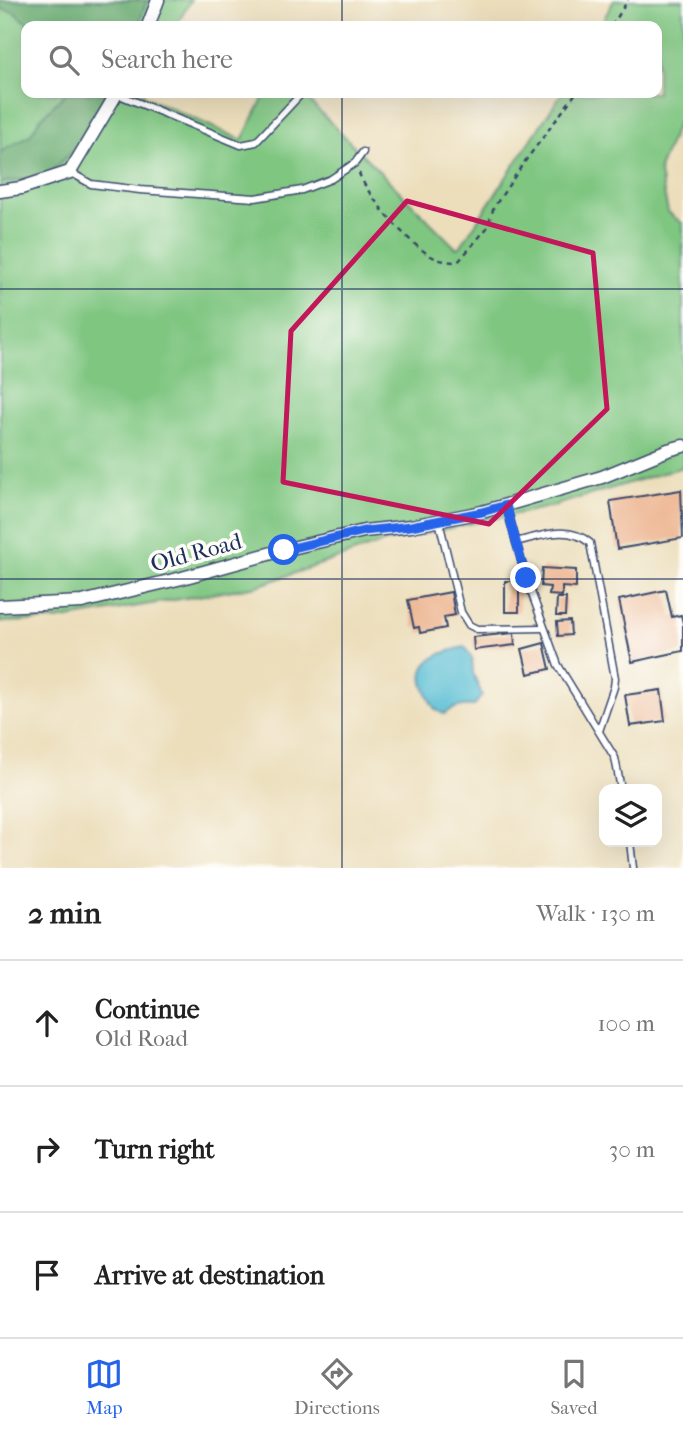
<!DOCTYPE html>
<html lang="en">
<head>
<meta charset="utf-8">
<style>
  body { margin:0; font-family:"IM FELL French Canon",serif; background:#f2f2f2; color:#222 }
  .controls { position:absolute; right:21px; bottom:21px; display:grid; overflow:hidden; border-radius:14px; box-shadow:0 7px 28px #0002 }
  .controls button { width:63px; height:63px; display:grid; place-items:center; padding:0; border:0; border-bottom:2px solid #e0e0e0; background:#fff; color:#222; font:35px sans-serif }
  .stop { position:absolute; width:21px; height:21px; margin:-16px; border:5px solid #2563eb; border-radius:50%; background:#fff }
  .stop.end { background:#2563eb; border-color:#fff; box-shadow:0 2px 7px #0008 }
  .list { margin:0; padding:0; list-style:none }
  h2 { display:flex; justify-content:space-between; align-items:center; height:91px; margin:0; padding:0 28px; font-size:30px }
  h2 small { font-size:23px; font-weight:400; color:#767676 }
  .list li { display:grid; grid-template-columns:46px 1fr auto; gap:21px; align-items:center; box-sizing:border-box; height:126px; padding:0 28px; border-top:2px solid #e0e0e0 }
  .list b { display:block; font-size:26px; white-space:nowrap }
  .list p { margin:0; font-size:23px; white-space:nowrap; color:#767676 }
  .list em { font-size:23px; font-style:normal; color:#767676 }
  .icon { flex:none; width:38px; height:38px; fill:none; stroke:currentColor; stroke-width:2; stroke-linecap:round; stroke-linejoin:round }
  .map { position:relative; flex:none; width:683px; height:868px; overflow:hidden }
  .search { position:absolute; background:#fff; box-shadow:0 7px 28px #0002; left:21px; right:21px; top:21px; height:77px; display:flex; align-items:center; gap:18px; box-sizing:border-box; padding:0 24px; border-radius:14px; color:#767676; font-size:26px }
  .sheet { height:469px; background:#fff }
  nav { display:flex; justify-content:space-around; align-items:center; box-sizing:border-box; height:98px; border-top:2px solid #e0e0e0; background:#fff; font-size:19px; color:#767676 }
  nav a { display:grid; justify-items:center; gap:4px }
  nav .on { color:#2563eb }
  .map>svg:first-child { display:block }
</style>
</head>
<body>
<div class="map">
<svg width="683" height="868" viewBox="0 0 683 868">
  <rect width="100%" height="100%" fill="#fdfcf7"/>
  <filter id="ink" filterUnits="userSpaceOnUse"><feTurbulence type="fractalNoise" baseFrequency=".0143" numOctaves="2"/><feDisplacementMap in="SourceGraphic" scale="14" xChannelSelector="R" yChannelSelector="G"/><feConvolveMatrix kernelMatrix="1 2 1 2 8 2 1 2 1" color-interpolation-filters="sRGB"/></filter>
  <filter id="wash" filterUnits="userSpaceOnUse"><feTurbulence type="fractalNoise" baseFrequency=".00686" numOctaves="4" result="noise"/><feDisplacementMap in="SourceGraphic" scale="28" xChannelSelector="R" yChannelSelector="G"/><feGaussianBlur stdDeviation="1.57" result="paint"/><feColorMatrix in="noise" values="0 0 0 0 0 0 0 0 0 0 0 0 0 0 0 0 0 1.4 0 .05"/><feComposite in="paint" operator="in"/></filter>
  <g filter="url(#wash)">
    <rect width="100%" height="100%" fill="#ecdebb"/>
    <!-- green -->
    <polygon fill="#7fc681" stroke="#4d7a70" stroke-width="2" points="0,0 191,0 176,26 26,26 26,93 144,93 143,96 242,140 266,93 301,93 456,248 460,247 562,93 657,93 657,26 600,26 614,0 683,0 683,110 659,169 668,212 683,224 683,467 549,507 385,542 257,586 56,620 0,622"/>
    <!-- forest -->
    <g fill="#67ab6f" stroke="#416d66" stroke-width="2">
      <polygon points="0,0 147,0 138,26 31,26 14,12 0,9"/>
      <polygon points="66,93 106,93 80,143 47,176 0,183 0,152 30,135 40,119"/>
    </g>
    <!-- water -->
    <path fill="#56bdd3" stroke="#387698" stroke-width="2" d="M465,647L472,658L473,673L482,695L474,706C461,705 454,707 444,714C432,709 432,705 427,693C411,662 440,652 465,647Z"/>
    <g id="blocks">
      <!-- building -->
      <g fill="#edb591">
        <polygon points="681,490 683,538 617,549 610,501"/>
        <polygon points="542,568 576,570 576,588 562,587 562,596 549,595 550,587 541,586"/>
        <rect x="505" y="581" width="14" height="31"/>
        <polygon points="666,590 672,617 681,615 683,623 683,651 632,662 619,600"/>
        <polygon points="451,592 455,615 444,617 446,628 420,633 419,627 414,628 408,600"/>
        <polygon points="557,598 566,598 565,616 556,616"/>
        <polygon points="570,621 571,635 558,636 557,622"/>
        <polygon points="514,633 515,645 474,650 473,637"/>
        <polygon points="544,643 550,669 528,674 522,649"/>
        <polygon points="661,690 665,721 630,726 625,695"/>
      </g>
    </g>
  </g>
  <g filter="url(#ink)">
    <use href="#blocks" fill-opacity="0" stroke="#3a496c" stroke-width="2"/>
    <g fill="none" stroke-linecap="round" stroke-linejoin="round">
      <defs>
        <g id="lane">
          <polyline points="117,94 241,145 256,142 302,93"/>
          <polyline points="70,172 91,184 140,190 255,198 302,190 331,179 355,163 363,152"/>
          <polyline points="506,505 526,578 558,665 615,758 621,789"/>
          <polyline points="439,521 461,612 469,625 477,629 544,628"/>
          <path d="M516,542C541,536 568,524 590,543L615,678L614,687L599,731"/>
          <polyline points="630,842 633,868"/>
        </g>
        <g id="street">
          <polyline points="148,26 158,0"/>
          <polyline points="0,191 21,188 70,172 117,93"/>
          <polyline points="0,606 82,602 182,578 283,550 364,531 411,526 482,512 602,477 668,450 683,446"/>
        </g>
      </defs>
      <!-- lane casing -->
      <use href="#lane" stroke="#3a496c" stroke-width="9"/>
      <!-- street casing -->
      <use href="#street" stroke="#3a496c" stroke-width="15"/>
      <!-- path -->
      <g stroke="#3a496c" stroke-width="2.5" stroke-dasharray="5 5" stroke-linecap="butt">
        <polyline points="612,26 628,0"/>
        <path d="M359,173C367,196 409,244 431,256C440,261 448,262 458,262L487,228L494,207L523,164L576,93"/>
      </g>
      <!-- lane -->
      <use href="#lane" stroke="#fff" stroke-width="6"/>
      <!-- street -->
      <use href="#street" stroke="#fff" stroke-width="12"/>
    </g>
  </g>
  <g fill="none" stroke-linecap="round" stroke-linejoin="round" filter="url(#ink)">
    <!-- route -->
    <polyline stroke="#2563eb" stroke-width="9" points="284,550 364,531 411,526 482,512 506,505 526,578"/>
  </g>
  <!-- marked area -->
  <path fill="none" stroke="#c2185b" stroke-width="5" stroke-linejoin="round" d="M407,201L593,253L607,409L489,524L283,482L291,331Z"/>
  <!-- grid -->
  <path fill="none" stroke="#1b2f5e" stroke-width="2" stroke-opacity="0.55" d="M342,0V26M342,93V868M0,289H683M0,579H683"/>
  <g text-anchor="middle" stroke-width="7" stroke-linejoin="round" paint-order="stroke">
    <!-- street labels -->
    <g font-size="23" fill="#1b2f5e" stroke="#fdfcf7">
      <text transform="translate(196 552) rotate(-15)" y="8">Old Road</text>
    </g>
  </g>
</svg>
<div class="controls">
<button><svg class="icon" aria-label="layers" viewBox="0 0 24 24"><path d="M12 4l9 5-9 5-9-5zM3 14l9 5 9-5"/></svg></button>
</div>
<div class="stop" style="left:284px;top:550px"></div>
<div class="stop end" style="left:526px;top:578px"></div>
<div class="search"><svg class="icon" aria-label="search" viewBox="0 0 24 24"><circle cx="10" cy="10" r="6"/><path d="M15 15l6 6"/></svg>Search here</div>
</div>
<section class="sheet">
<h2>2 min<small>Walk · 130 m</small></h2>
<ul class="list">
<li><svg class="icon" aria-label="ahead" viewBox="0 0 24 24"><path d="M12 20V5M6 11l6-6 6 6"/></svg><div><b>Continue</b><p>Old Road</p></div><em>100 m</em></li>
<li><svg class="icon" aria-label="right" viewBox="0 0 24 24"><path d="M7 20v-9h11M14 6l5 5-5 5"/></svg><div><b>Turn right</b></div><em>30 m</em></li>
<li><svg class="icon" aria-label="arrive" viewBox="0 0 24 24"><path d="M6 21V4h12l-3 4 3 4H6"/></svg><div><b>Arrive at destination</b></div></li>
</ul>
</section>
<nav>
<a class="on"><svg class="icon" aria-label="map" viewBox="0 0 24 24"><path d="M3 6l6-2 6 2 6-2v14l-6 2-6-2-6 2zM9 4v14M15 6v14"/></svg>Map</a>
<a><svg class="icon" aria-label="directions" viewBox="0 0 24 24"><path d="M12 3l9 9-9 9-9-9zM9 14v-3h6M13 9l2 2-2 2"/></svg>Directions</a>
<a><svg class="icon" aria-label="saved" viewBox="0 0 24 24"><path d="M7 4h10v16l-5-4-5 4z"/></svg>Saved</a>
</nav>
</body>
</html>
